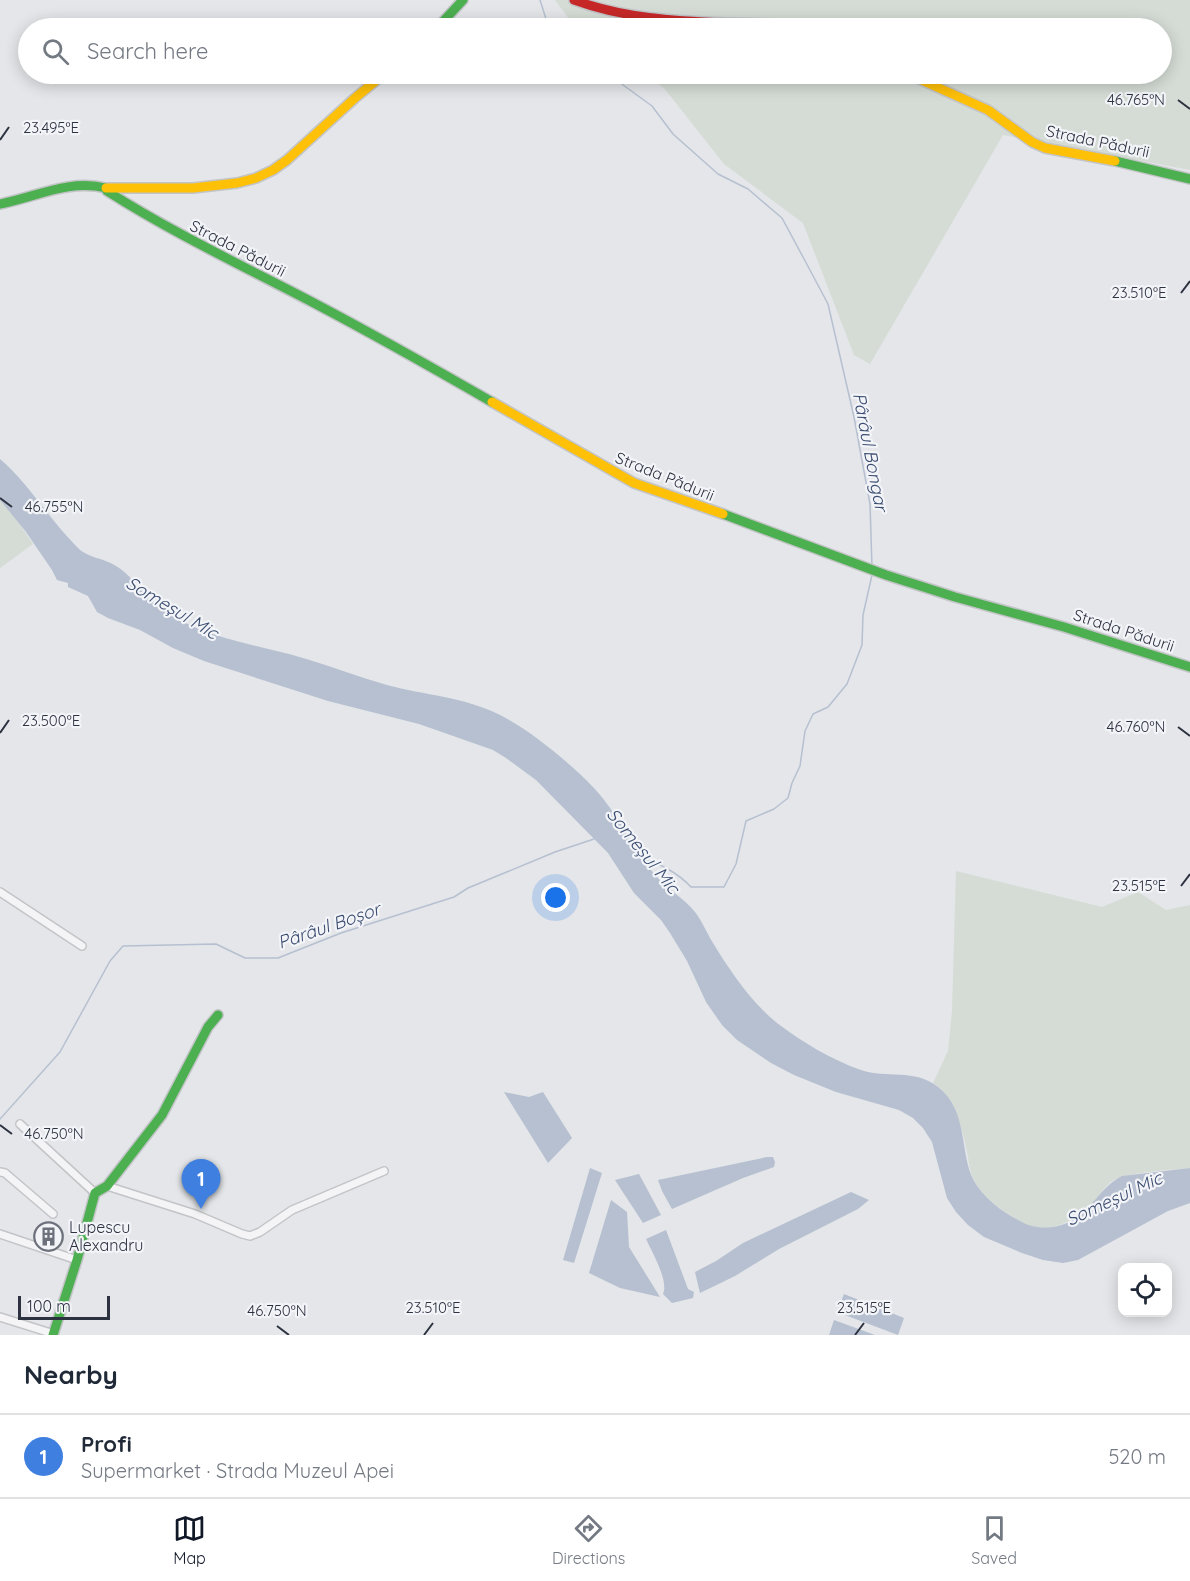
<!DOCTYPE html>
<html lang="en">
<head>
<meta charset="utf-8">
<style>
  body { margin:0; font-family:Quicksand,sans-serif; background:#f6f6f7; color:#1f2937 }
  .controls { position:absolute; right:18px; bottom:18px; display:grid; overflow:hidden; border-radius:12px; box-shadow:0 3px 15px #0003 }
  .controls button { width:54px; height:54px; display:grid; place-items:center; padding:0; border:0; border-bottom:2px solid #e0e1e3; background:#fff; color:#1f2937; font:30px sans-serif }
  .scale { position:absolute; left:18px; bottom:15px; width:92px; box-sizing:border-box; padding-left:6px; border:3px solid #2d3241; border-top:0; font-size:16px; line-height:21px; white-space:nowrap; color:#2d3241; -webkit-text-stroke:4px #f3f4f8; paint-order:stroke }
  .you { position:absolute; left:556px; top:898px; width:21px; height:21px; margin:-15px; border:4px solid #fff; border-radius:50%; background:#1a73e8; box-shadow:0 0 0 9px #1a73e833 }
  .badge { display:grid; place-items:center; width:39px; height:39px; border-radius:50%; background:#111827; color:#fff; font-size:20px; font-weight:700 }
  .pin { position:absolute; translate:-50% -50px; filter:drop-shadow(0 2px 3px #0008) }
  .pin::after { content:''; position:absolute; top:32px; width:21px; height:18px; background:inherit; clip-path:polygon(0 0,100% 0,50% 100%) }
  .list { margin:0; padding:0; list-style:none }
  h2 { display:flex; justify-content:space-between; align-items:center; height:78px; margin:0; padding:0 24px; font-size:26px }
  h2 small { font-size:20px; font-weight:400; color:#747a83 }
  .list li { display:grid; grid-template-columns:39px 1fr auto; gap:18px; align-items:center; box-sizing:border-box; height:84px; padding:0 24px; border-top:2px solid #e0e1e3 }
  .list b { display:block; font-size:22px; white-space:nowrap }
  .list p { margin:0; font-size:20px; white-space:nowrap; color:#747a83 }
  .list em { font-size:20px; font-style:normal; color:#747a83 }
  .icon { flex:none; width:33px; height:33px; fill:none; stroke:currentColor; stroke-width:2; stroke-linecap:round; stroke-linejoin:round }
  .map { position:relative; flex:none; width:1190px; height:1335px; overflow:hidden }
  .search { position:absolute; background:#fff; box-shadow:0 3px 15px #0003; left:18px; right:18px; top:18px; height:66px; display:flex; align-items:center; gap:15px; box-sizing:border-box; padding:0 21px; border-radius:33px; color:#747a83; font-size:22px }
  .sheet { height:162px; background:#fff }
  nav { display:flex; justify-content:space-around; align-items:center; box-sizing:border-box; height:84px; border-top:2px solid #e0e1e3; background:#fff; font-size:16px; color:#747a83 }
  nav a { display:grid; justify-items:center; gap:3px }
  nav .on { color:#111827 }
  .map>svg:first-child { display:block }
</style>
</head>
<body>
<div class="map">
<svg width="1190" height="1335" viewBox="0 0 1190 1335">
  <rect width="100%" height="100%" fill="#e4e6e9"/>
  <!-- green -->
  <g fill="#d5dcd5">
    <polygon points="555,0 1190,0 1190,170 1003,135 870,364 854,355 803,223 724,164 664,88 643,74 1162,74 1162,28 579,28 572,23"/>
    <polygon points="0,500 16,519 33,544 0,568"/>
    <path d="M956,871L1102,907L1138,892L1166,910L1190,905V1168C1170,1170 1130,1172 1114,1180C1106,1184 1101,1194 1095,1200C1075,1222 1047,1237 1019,1221C1002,1211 985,1199 975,1182C969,1172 969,1161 967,1151C962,1127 954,1097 933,1083L948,1051L952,1011Z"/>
  </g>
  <!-- water -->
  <g fill="#b6c0d0">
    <path d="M0,459C30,485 49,519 77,547C87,558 104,558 116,566C129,573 137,587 147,596C162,610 179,621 197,628C231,642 268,648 303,658C331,666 358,677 387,685C424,695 465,697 500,715C530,730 570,763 593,787C619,814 632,849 657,877C668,890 684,898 695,912C702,921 707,933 713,943C730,971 752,1003 777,1023C802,1042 832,1060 861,1070C886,1079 915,1068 938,1087C969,1111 959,1153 974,1181C984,1198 1001,1211 1018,1220C1033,1229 1050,1230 1067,1223C1090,1213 1100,1187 1122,1176L1190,1168V1203L1168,1211L1078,1260L1063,1263L1043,1260L1022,1253L984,1237L968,1225L956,1212L947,1198L932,1142L923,1128L913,1118L899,1110L836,1092L794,1075L771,1063L737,1040L722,1025L706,1002L687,961L670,933L661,920L634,893L608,853L536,780L506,758L493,750L419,724L328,701L204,661L173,648L140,630L108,618L97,612L88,596L68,587V583L57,580L52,570L26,532L0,500Z"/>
    <polygon points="504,1092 529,1097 543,1092 572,1138 548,1163"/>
    <polygon points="767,1157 773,1157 775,1162 774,1167 743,1178 672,1209 662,1191 658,1180"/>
    <polygon points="590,1168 602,1173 574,1263 563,1260"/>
    <polygon points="639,1174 661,1215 643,1223 615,1180"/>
    <polygon points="851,1192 869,1200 858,1209 779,1249 735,1276 700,1293 695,1272 716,1261 743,1243"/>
    <polygon points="611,1200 627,1212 629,1247 660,1297 620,1288 589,1273"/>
    <path d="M666,1230L688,1289L694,1292L693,1298L672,1303L663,1294C669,1281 652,1252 646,1239Z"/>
    <polygon points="844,1294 904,1318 898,1335 837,1312"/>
    <polygon points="834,1320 875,1335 829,1335"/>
  </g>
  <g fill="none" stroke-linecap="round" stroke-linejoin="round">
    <!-- stream -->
    <g stroke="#b6c0d0" stroke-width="1.5">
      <polyline points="540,0 547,22 553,28"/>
      <polyline points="608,74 652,106 673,134 718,174 748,189 782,218 803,257 828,304 854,417 870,504 872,567"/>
      <path d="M640,857C660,864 677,872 691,887H724L736,864L746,821L774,809L788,798L792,783L800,766L805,731L813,714L828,707L847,684L862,645L863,615L872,575"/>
      <polyline points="0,1119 60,1052 110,961 123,946 216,944 245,958 278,958 341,933 454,897 468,888 555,852 594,839"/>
    </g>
    <defs>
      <g id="street">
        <polyline points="0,892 82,946"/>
        <polyline points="20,1124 95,1193"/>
        <polyline points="0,1172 5,1173 53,1214"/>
        <polyline points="107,1186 195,1214 242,1234 250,1236 260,1232 292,1210 384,1171"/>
        <polyline points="0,1234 77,1260"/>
        <polyline points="0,1317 54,1334"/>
      </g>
      <g id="fast">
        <polyline points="726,23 777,24 803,28"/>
        <polyline points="437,28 463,0"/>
        <polyline points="1115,161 1190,179"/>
        <path d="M0,204C36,197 69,179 106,188L107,191C173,233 243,266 312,302C373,334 433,368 492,402"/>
        <polyline points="723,514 886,575 955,597 1064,627 1190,667"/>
        <polyline points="53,1335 77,1260 95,1193 107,1186 162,1115 208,1027 218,1015"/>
      </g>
      <g id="slow">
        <polyline points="908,74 988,110 1032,142 1045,148 1115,161"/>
        <polyline points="106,188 193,188 237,183 256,178 273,170 287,160 355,98 384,74"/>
        <polyline points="492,402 634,483 723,514"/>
      </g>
      <path id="jam" d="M574,0C623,18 674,21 726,23"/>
    </defs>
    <!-- street casing -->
    <use href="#street" stroke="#c3c4c7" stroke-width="10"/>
    <!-- fast casing -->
    <use href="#fast" stroke="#c3c4c7" stroke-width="12"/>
    <!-- slow casing -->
    <use href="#slow" stroke="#c3c4c7" stroke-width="12"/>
    <!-- jam casing -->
    <use href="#jam" stroke="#c3c4c7" stroke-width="12"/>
    <!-- street -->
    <use href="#street" stroke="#f4f4f6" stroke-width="7"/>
    <!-- fast -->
    <use href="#fast" stroke="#4caf50" stroke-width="9"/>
    <!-- slow -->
    <use href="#slow" stroke="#ffc107" stroke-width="9"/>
    <!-- jam -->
    <use href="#jam" stroke="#c62828" stroke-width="9"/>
  </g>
  <!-- ticks -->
  <path fill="none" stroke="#2d3241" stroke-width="2" d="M1178,100L1190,109M0,140L9,127M1181,293L1190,281M0,498L12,507M1178,727L1190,736M0,733L9,720M1181,886L1190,874M0,1125L12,1134M277,1326L289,1335M424,1335L433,1323M855,1335L864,1323"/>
  <!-- icons -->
  <defs>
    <symbol id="building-ring" viewBox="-11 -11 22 22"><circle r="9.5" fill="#f3f4f8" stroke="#6d717c" stroke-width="1.5"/><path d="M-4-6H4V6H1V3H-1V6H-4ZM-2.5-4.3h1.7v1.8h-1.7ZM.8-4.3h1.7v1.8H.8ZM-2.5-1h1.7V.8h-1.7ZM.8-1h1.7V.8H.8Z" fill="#6d717c"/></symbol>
  </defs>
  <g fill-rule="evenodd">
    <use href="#building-ring" x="32" y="1220" width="33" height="33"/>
  </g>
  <g text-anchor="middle" stroke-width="4.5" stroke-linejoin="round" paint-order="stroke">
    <!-- street labels -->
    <g font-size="16" fill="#2d3241" stroke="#f3f4f8">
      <text transform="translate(1098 141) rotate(12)" y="6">Strada Pădurii</text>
      <text transform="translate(238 248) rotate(27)" y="6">Strada Pădurii</text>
      <text transform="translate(665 476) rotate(22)" y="6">Strada Pădurii</text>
      <text transform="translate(1124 630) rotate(18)" y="6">Strada Pădurii</text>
    </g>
    <!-- poi labels -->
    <g font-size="16" fill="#2d3241" stroke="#f3f4f8" text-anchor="start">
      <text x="69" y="1233">Lupescu<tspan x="69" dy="18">Alexandru</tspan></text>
    </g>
    <!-- water labels -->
    <g font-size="18" font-style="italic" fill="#3b4d71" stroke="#f3f4f8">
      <text transform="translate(870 452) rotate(79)" y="6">Pârâul Bongar</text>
      <text transform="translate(172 608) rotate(31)" y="6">Someșul Mic</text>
      <text transform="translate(643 851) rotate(51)" y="6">Someșul Mic</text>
      <text transform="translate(329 926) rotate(-19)" y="6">Pârâul Boșor</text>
      <text transform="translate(1114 1199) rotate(-25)" y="6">Someșul Mic</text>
    </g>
  </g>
  <g font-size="15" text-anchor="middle" fill="#2d3241" stroke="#f3f4f8" stroke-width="4.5" stroke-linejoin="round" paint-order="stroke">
    <text x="1136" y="105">46.765°N</text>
    <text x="51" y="133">23.495°E</text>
    <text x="1139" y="298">23.510°E</text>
    <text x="54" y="512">46.755°N</text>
    <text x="51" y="726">23.500°E</text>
    <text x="1136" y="732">46.760°N</text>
    <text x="1139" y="891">23.515°E</text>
    <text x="54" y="1139">46.750°N</text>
    <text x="433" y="1313">23.510°E</text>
    <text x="864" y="1313">23.515°E</text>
    <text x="277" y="1316">46.750°N</text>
  </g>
</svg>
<div class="controls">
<button><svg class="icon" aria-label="locate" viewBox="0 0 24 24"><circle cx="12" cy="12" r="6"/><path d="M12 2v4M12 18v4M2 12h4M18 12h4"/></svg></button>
</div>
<div class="scale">100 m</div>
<div class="you"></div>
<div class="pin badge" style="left:201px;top:1209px;background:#3f7fe0">1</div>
<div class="search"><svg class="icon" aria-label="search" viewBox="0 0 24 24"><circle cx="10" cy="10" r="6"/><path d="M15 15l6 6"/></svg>Search here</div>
</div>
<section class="sheet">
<h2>Nearby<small></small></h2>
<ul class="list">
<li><span class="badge" style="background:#3f7fe0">1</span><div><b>Profi</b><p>Supermarket · Strada Muzeul Apei</p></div><em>520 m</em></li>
</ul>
</section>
<nav>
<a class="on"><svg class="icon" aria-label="map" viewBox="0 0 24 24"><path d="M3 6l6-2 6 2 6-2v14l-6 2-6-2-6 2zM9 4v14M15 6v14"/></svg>Map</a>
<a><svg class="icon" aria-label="directions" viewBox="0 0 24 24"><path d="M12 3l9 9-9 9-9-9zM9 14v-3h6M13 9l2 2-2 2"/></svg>Directions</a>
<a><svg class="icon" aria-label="saved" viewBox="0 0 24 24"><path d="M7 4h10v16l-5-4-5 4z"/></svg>Saved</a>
</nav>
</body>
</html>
